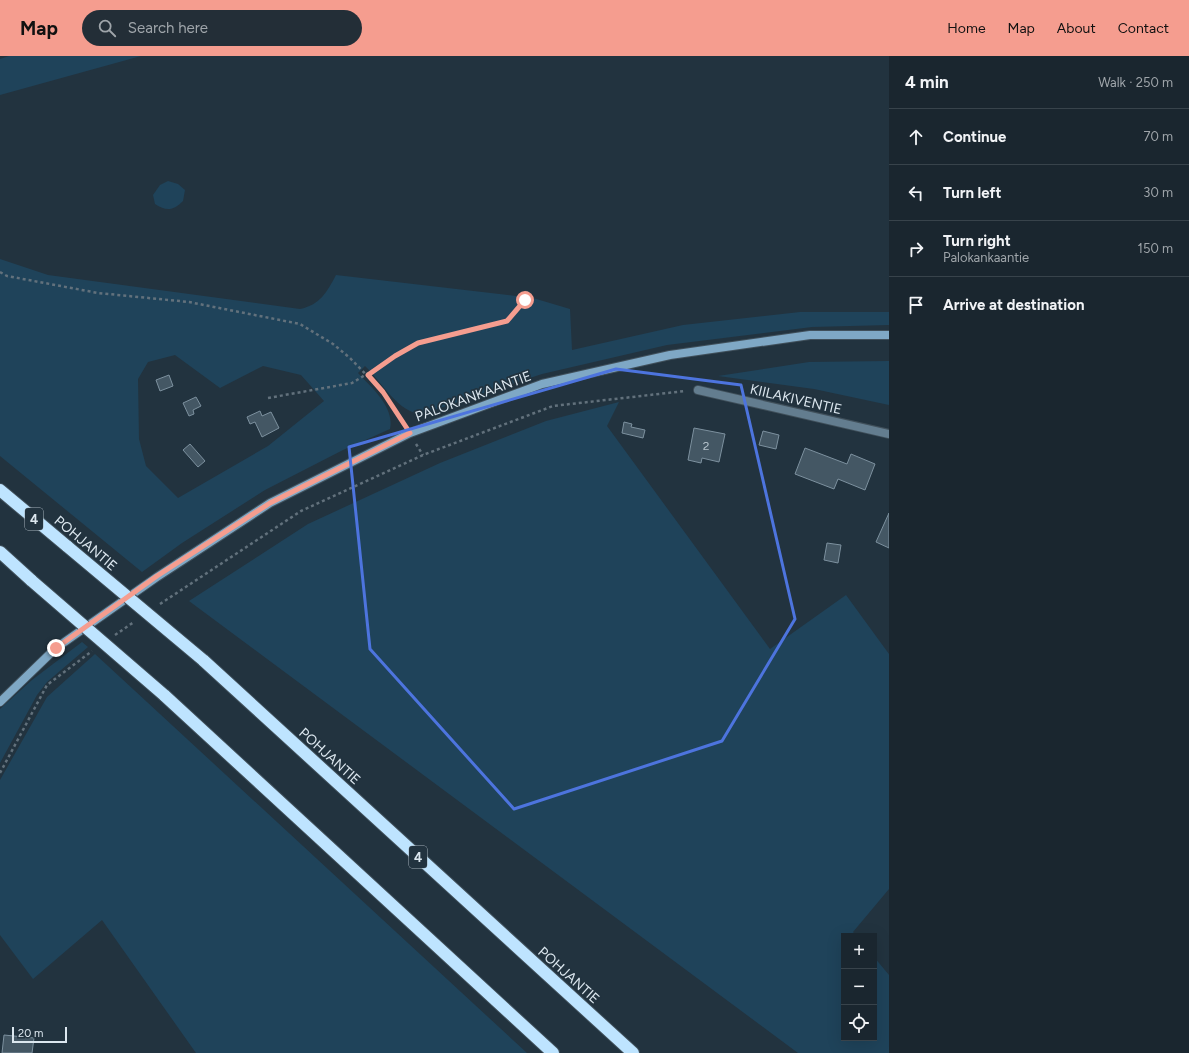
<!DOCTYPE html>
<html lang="en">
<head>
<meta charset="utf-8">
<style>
  body { margin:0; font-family:Figtree,sans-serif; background:#232e37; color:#f1f3f6 }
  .controls { position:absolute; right:12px; bottom:12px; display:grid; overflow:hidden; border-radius:0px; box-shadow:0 4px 16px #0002 }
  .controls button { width:36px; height:36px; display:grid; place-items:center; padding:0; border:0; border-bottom:1px solid #38434b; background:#1a262f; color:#f1f3f6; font:20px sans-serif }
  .scale { position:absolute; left:12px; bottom:10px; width:55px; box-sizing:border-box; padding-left:4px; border:2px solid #dce7ef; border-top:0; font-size:11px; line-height:14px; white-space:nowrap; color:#dce7ef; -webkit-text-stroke:3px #22333f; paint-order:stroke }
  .stop { position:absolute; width:12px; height:12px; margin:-9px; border:3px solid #f59d8f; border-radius:50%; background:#fff }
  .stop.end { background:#f59d8f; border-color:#fff; box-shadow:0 1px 4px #0008 }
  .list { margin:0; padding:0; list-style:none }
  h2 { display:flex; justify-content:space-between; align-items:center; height:52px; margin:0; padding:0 16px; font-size:17px }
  h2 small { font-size:13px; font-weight:400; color:#9fa5aa }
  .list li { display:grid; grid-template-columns:26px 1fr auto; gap:12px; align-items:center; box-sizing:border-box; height:56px; padding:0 16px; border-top:1px solid #38434b }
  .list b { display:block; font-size:15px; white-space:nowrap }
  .list p { margin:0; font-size:13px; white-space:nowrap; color:#9fa5aa }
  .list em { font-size:13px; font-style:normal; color:#9fa5aa }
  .icon { flex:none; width:22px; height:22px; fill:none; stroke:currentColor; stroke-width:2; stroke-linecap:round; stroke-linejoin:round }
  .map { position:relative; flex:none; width:889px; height:997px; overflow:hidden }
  header { display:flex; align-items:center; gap:24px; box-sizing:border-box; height:56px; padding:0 20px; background:#f59d8f; color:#111 }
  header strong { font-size:19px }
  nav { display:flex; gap:22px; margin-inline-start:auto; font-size:14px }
  .search { width:280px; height:36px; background:#232e37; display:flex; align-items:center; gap:10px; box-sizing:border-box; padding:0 14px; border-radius:22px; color:#9fa5aa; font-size:15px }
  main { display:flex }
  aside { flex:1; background:#1a262f }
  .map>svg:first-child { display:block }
</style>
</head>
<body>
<header>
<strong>Map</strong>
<div class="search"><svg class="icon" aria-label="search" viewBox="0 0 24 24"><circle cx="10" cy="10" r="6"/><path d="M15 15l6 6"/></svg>Search here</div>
<nav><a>Home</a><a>Map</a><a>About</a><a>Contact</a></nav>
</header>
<main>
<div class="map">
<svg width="889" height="997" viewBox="0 0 889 997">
  <rect width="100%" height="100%" fill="#22333f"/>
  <!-- green -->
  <g fill="#1f435a" fill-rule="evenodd">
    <polygon points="9,0 141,0 0,39 0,3"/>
    <path d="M168,125L178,128L185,134L183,145C174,154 167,156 155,148L153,139L160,129Z"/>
    <path d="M0,203L48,219L300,253C320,249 327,236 336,219L533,242L570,253L572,294L683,269L800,256H889V269L812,271L667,289L542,318L422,358C399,358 381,325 365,310L358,317C371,331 395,351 390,373L343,394L265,434L182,487L142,516L0,400ZM175,299L220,332L263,310L301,319L324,345L268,390L178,442L146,410L139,383L138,323L148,306Z"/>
    <polygon points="889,305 889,349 814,333 718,320 809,306"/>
    <polygon points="619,346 607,370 770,593 846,539 889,598 889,833 853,876 856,880 844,880 844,982 874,982 874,901 889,919 889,997 798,997 189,545 308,468 440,407 546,365"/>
    <polygon points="82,586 88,591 47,626 37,639 0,707 0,653 32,624"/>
    <polygon points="95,598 527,997 196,997 102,864 33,923 0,879 0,724 47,641"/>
  </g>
  <!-- building -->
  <g fill="#445764" stroke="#7d919f">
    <polygon points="169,319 173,330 160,335 156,324"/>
    <polygon points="196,341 201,350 193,354 194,358 189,360 183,347"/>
    <polygon points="260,355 262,360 271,356 279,372 262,381 255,366 250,368 247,361"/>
    <polygon points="624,366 632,368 631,371 645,374 643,382 622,377"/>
    <polygon points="694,372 725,378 719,406 702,402 701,407 688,404"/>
    <polygon points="763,375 779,379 776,393 759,389"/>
    <polygon points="190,388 205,405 198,411 183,394"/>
    <polygon points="805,392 847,408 851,398 875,408 865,434 838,423 834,433 795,418"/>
    <polygon points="889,457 889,492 876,486"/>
    <polygon points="827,487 841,489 838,507 824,504"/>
    <polygon points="4,979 34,982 32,997 2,997"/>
  </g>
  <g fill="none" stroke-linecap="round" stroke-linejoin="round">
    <defs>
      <polyline id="street" points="698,334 889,378"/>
      <polyline id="secondary" points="0,646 56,592 157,521 270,447 410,377 542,328 670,299 810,279 889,279"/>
      <g id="highway">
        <polyline points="0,434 68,491"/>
        <polyline points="0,496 32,525"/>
        <polyline points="203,604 633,997"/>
        <polyline points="164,639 553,997"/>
      </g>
    </defs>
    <!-- street casing -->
    <use href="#street" stroke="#40505b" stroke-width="10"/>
    <!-- secondary casing -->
    <use href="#secondary" stroke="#40505b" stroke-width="10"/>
    <!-- highway casing -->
    <use href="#highway" stroke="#40505b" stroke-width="14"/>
    <!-- path -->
    <g stroke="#62717c" stroke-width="2.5" stroke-dasharray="3 3" stroke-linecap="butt">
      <polyline points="0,216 7,220 98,237 189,246 300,268 333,288 350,302 383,336 403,366"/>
      <polyline points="268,342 352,327 418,287 507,265 525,244 527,234"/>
      <polyline points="416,388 423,399"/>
      <polyline points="160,548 301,455 423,399 553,350 685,335"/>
      <polyline points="115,579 134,566"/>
      <polyline points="0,717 47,629 92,595"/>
    </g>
    <!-- street -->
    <use href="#street" stroke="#637d8f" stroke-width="8"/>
    <!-- secondary -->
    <use href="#secondary" stroke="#7fa8c5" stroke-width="8"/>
    <!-- highway -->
    <use href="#highway" stroke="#bee4ff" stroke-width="12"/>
    <defs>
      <g id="highway-bridge">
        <polyline points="68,491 203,604"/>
        <polyline points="32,525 164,639"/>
      </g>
    </defs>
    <!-- highway-bridge casing -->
    <use href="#highway-bridge" stroke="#40505b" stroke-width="14" stroke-linecap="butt"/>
    <!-- highway-bridge -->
    <use href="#highway-bridge" stroke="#bee4ff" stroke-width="12"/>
  </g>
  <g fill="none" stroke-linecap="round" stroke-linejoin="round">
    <!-- route -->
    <polyline stroke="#f59d8f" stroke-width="5" points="56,592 157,520 270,447 410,377 383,336 368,319 395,300 418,287 507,265 525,244"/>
  </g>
  <!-- marked area -->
  <path fill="none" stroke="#4d74de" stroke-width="3" stroke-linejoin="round" d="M616,313L741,329L795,563L722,685L514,753L370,593L349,391Z"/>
  <g text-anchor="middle" stroke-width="3.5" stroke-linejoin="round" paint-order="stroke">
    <!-- number labels -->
    <g font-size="12" fill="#b6c3cc">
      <text x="706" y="394">2</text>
    </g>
    <!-- shield labels -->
    <g fill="#22333f" stroke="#a4b1ba" stroke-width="1">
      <rect x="25" y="452" width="18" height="22" rx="3"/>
      <rect x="409" y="790" width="18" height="22" rx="3"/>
    </g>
    <g font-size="13" font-weight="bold" fill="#dce7ef">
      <text x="34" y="468">4</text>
      <text x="418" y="806">4</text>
    </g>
    <!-- street labels -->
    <g font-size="14" fill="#dce7ef" stroke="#22333f">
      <text transform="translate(473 340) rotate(-20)" y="5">PALOKANKAANTIE</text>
      <text transform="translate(796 343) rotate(13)" y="5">KIILAKIVENTIE</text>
      <text transform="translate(86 487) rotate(40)" y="5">POHJANTIE</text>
      <text transform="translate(330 700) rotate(42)" y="5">POHJANTIE</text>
      <text transform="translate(569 919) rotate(42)" y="5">POHJANTIE</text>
    </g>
  </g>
</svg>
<div class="controls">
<button>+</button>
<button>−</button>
<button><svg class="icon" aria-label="locate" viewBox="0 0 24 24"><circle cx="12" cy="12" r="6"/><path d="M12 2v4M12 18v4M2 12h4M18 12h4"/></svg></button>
</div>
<div class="scale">20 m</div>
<div class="stop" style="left:525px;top:244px"></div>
<div class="stop end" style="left:56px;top:592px"></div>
</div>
<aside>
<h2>4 min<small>Walk · 250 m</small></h2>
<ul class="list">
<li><svg class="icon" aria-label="ahead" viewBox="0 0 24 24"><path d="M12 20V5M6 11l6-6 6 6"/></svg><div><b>Continue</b></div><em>70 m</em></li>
<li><svg class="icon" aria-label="left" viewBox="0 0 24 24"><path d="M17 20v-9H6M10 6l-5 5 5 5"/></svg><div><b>Turn left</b></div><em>30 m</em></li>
<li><svg class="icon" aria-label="right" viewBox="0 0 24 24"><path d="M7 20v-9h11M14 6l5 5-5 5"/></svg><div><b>Turn right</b><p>Palokankaantie</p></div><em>150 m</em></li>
<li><svg class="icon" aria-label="arrive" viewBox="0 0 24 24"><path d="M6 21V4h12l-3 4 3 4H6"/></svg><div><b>Arrive at destination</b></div></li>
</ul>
</aside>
</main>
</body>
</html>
